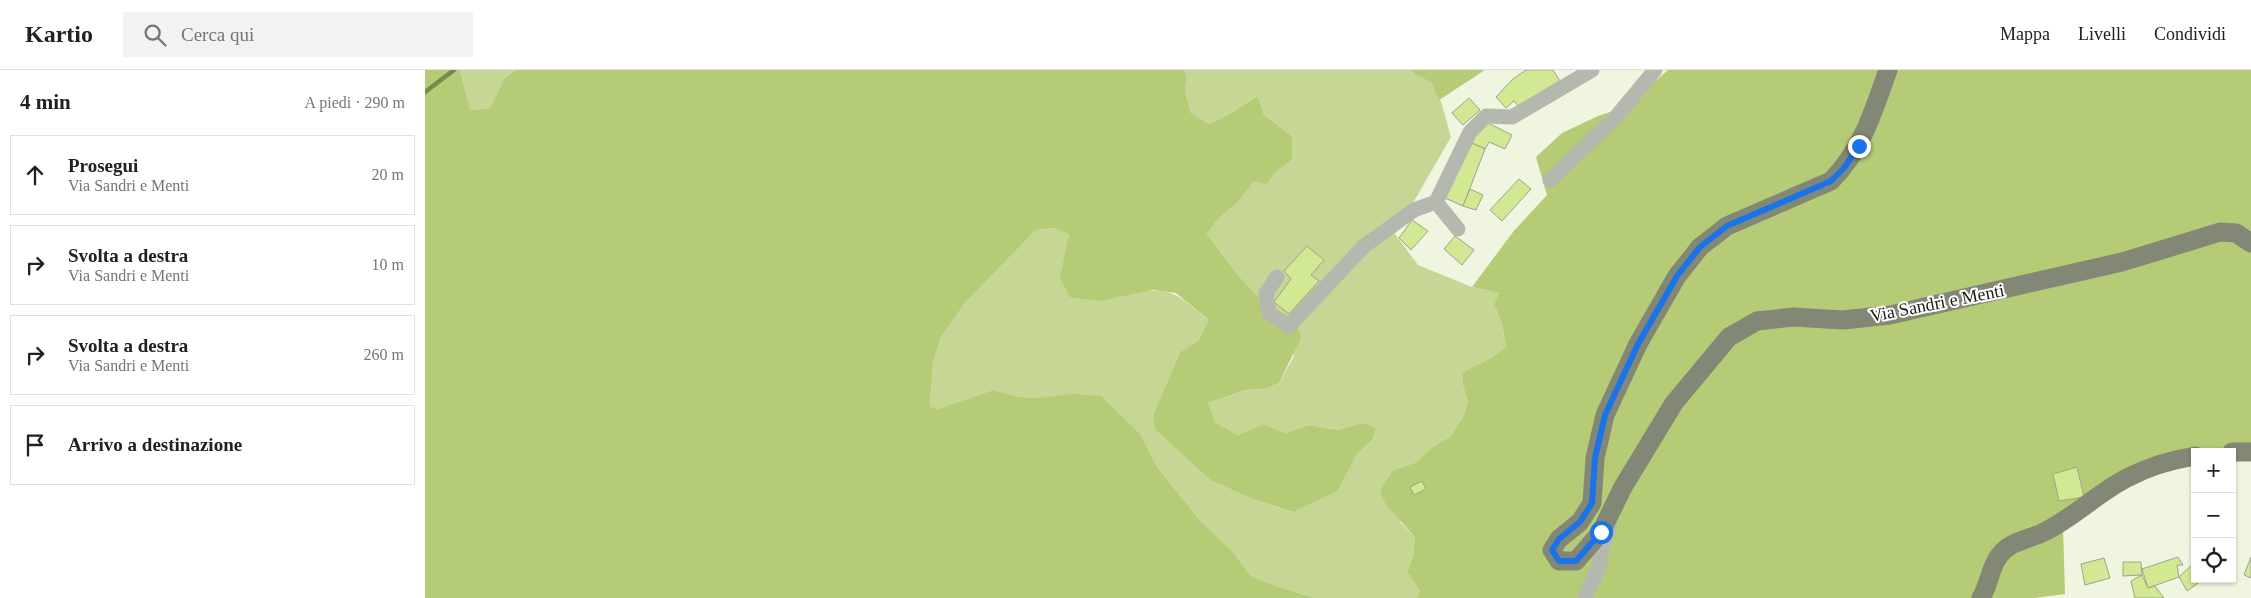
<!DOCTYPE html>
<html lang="it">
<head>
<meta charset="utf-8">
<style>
  body { margin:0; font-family:Georgia,serif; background:#f2f2f2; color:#202124 }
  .controls { position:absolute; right:15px; bottom:15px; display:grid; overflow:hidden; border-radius:0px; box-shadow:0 1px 4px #0004 }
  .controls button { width:45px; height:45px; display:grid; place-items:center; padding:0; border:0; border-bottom:1px solid #e0e0e0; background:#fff; color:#202124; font:25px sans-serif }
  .stop { position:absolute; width:15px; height:15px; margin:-11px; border:4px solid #1a73e8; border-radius:50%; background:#fff }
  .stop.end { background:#1a73e8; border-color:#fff; box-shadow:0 1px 5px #0008 }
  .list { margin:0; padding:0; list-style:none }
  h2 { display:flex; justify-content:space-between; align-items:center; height:65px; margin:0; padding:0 20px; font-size:21px }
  h2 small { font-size:16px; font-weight:400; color:#757577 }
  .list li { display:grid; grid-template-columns:32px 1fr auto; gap:15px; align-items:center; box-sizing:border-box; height:80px; margin:0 10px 10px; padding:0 10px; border:1px solid #e0e0e0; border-radius:0px }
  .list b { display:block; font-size:19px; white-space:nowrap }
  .list p { margin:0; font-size:16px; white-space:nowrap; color:#757577 }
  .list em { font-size:16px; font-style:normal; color:#757577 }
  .icon { flex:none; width:28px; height:28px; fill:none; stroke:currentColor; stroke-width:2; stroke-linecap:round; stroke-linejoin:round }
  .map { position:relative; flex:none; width:1826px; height:528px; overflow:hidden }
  header { display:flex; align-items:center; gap:30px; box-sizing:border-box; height:70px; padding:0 25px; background:#fff; border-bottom:1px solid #e0e0e0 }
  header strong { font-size:24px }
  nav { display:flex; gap:28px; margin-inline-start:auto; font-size:18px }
  .search { width:350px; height:45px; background:#f2f2f2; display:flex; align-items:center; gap:12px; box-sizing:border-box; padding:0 18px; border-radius:0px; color:#757577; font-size:19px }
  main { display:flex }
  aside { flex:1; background:#fff }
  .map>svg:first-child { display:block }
</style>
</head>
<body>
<header>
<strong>Kartio</strong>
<div class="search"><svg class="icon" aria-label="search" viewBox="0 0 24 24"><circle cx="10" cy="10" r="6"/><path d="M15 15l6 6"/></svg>Cerca qui</div>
<nav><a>Mappa</a><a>Livelli</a><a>Condividi</a></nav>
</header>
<main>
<aside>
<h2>4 min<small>A piedi · 290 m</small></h2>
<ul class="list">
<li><svg class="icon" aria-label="ahead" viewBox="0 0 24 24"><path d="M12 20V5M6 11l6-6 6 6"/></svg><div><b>Prosegui</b><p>Via Sandri e Menti</p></div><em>20 m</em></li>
<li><svg class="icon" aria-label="right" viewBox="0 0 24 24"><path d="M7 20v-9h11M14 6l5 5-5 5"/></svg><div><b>Svolta a destra</b><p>Via Sandri e Menti</p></div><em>10 m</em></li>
<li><svg class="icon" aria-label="right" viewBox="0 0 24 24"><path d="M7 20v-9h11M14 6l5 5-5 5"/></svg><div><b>Svolta a destra</b><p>Via Sandri e Menti</p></div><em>260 m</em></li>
<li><svg class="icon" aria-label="arrive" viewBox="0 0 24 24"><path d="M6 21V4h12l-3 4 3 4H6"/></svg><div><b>Arrivo a destinazione</b></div></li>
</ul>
</aside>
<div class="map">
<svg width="1826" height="528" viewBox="0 0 1826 528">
  <rect width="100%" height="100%" fill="#eff5df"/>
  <!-- green -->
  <g fill="#c6d795">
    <polygon points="35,0 90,0 79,9 65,38 45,40"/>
    <path d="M759,0H986C991,6 1000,7 1006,12C1015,21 1022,54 1026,67L970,164L993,195L1047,217L1074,223L1069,234L1077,254L1081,277L1066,288L1038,302V316L1043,332L1038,347L1026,366L1006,378L992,392L968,400L975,452L990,467L988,486L982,502L995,521L991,528H889L845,514L825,505L808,482L774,449L732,397L716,365L614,328L594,327L568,320L512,339L505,336L508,292L516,267L540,233L611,160L629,158L644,163L642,182L706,223C749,216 752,225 785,251L774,270L755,282L728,345L731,359L785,410L825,428L867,442L913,421L932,384L947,370L937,353L913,360L884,355L861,363L838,354L813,365L791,353L783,333L822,320L840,319L854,313L869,286L846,241L812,204L782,164L793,149L812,133L829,110L842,114L851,102L867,90V66L839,45L833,26L803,45L784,54L766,43L760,21L762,6Z"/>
  </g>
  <!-- forest -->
  <g fill="#b6cb76">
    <polygon points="0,0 35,0 45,40 65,38 79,9 90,0 759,0 762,6 760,21 766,43 784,54 803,45 833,26 839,45 867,66 867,90 851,102 842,114 829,111 812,133 793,149 782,164 812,204 846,241 873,259 876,268 854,313 840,319 821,320 783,333 791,353 813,365 838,354 861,363 884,355 913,360 937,353 951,358 947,370 932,384 913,421 868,442 825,428 785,410 730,359 728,345 755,282 774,270 784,250 751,223 728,220 674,231 645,227 635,208 644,164 629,158 611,160 540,233 516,267 508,292 505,336 512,339 568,320 594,327 614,328 647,324 676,326 716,365 732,397 774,449 808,482 825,505 845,514 889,528 0,528"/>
    <polygon points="986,0 1060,0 1014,30 1006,12 990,4"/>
    <polygon points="1243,0 1826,0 1826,385 1807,382 1770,382 1747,393 1638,455 1640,524 1609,528 991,528 995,521 982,502 988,486 990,467 961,435 955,421 968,400 992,392 1006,378 1026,366 1038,347 1043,332 1038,316 1038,302 1066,288 1081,277 1077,254 1069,234 1074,223 1047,217 1088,162 1122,125 1111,87 1137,63 1173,46 1203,36"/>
  </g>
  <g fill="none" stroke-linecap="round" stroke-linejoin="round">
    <!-- stream -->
    <polyline stroke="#7b8a4c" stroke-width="4.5" points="0,22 29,0"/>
  </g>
  <!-- building -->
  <g fill="#d2e892" stroke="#9da38e">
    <polygon points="1101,0 1128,0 1135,11 1093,36 1089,31 1081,38 1071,27 1088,9"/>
    <polygon points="1044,28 1055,40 1038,55 1027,43"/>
    <polygon points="1057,50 1087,65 1080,79 1064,72 1060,79 1047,73"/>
    <polygon points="1047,73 1060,79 1038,136 1020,128"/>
    <polygon points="1094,109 1106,119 1077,151 1065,140"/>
    <polygon points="1045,119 1058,125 1051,140 1038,136"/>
    <polygon points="987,150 1003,161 986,180 974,168"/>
    <polygon points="1030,166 1049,180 1037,195 1019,179"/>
    <polygon points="882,176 899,190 886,205 894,211 864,244 849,232 866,209 859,201"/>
    <polygon points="1652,397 1659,427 1634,431 1628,404"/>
    <polygon points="997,411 1001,419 989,425 985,417"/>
    <polygon points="1753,487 1758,495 1752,495 1754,507 1723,518 1717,499"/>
    <polygon points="1826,487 1826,508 1819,505"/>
    <polygon points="1679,488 1685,508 1660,515 1656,494"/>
    <polygon points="1698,492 1716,492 1717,505 1698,506"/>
    <polygon points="1770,492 1770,509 1779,509 1762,521 1754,507"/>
    <polygon points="1717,505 1723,518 1730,516 1739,528 1710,528 1706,511"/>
  </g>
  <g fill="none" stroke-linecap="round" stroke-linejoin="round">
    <!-- minor -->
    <g stroke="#b5b8ae" stroke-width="15">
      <polyline points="1125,110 1191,47 1230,0"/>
      <polyline points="1033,159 1011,132 1045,62 1061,46 1087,47 1167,0"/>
      <polyline points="852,207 841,223 844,243 864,256 939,176 989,140 1011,132"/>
      <polyline points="1160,528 1174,497 1177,479 1185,454"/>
    </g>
    <!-- major -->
    <g stroke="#828776" stroke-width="19">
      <path d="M1463,0C1448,42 1438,78 1406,111L1302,156L1275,177L1252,206L1213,274L1180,345L1170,388L1167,433L1155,452L1134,469L1127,480L1134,491H1151L1176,462L1198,417L1249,333L1304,267L1332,251L1368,247L1418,250L1465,245L1697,192L1795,162L1811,163L1826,173"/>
      <polyline points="1807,382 1826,382"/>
      <path d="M1556,528C1564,516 1565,497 1574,486C1585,471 1602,470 1617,463C1649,448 1673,422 1704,407C1725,396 1747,390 1770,386"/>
    </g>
  </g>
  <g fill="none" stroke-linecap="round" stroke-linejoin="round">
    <!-- route -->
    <polyline stroke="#1a73e8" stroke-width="6" points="1176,462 1151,491 1134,491 1127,480 1134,469 1155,452 1167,433 1170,388 1180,345 1213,274 1252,206 1275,177 1302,156 1406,111 1419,98 1434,76"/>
  </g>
  <g text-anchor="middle" stroke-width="4" stroke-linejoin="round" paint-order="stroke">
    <!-- street labels -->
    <g font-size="18" fill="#191b13" stroke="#fff">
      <text transform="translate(1512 233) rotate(-11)" y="6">Via Sandri e Menti</text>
    </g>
  </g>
</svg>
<div class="controls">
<button>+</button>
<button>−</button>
<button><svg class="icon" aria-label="locate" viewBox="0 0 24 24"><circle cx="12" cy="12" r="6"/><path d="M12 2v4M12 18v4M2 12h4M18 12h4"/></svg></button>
</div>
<div class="stop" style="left:1176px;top:462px"></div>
<div class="stop end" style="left:1434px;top:76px"></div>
</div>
</main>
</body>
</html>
